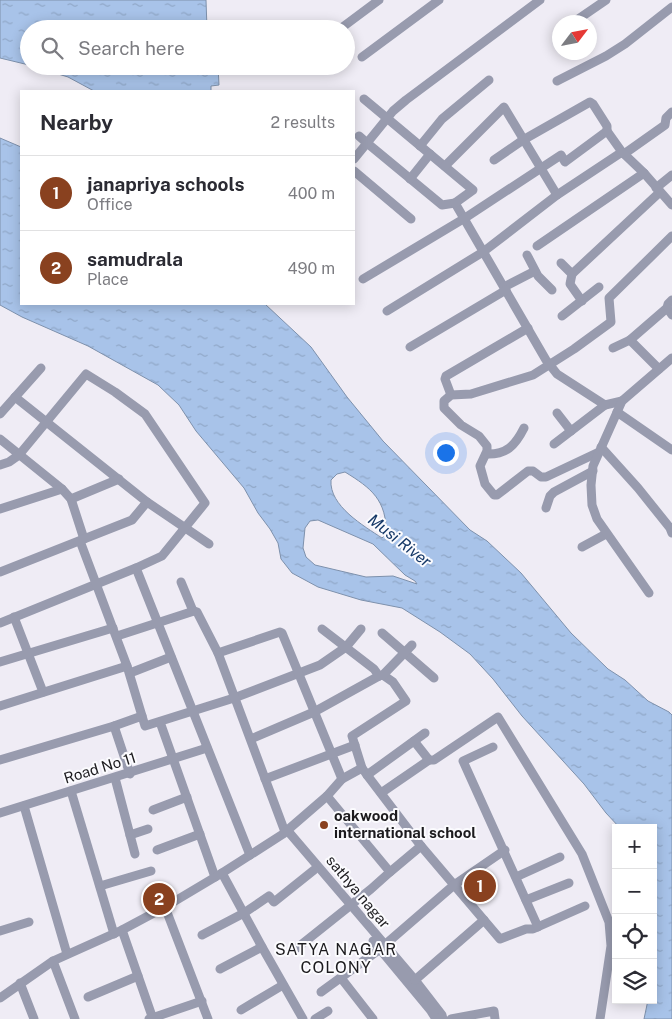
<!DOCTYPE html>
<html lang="en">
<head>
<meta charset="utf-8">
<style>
  body { margin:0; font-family:"Public Sans",sans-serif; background:#f7f7f7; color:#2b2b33 }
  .controls { position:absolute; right:15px; bottom:15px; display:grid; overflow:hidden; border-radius:0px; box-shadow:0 2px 12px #0003 }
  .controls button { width:45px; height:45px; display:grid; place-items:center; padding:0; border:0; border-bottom:1px solid #e1e1e2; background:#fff; color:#2b2b33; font:25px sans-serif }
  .compass { position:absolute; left:552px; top:15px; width:45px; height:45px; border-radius:50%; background:#fff; box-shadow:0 2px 12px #0003; rotate:58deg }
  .you { position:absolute; left:445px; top:452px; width:18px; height:18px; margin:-12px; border:4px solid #fff; border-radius:50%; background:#1a73e8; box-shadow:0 0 0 8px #1a73e833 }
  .badge { display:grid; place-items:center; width:32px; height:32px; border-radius:50%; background:#89411f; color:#fff; font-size:16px; font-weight:700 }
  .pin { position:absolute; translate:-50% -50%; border:2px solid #fff; box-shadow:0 1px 5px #0006 }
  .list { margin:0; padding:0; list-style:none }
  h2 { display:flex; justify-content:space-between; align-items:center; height:65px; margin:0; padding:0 20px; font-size:21px }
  h2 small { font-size:16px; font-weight:400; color:#7c7c81 }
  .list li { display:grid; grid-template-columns:32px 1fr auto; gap:15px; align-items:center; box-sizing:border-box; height:75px; padding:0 20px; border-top:1px solid #e1e1e2 }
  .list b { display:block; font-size:19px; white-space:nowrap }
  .list p { margin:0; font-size:16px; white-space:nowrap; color:#7c7c81 }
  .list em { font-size:16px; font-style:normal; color:#7c7c81 }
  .icon { flex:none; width:28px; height:28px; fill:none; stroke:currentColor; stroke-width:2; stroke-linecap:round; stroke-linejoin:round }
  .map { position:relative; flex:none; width:672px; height:1019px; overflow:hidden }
  .search { position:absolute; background:#fff; box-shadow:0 2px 12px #0003; left:20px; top:20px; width:335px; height:55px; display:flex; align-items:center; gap:12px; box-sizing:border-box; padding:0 18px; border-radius:28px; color:#7c7c81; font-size:19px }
  .panel { position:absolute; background:#fff; box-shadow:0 2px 12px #0003; left:20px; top:90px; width:335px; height:215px; border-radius:0px }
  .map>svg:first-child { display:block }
</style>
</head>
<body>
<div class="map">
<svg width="672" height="1019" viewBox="0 0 672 1019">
  <defs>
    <pattern id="water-ripples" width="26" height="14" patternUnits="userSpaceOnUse" patternTransform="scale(1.25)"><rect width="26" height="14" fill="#a8c3e9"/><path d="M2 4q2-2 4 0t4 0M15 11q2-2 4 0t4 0" fill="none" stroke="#90a7c7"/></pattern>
  </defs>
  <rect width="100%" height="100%" fill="#efecf5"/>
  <!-- water -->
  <g fill="url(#water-ripples)" stroke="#7e91ac" fill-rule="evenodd">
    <polygon points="0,0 206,0 207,29 29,29 29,65 0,58"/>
    <polygon points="32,66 218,66 219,85 211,86 211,91 94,91 68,77"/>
    <path d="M0,138L21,147V304H265L311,347L347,397L383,441L470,530L487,541L521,573L571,633L608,669L625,680L648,701L669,712L672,715V1019H644L648,1000H653V828H620L606,813L584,784L522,716L493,679L470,654L440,632L402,608L361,600L318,587L292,573L281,559L278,543L270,529L258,513L244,488L196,431L179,405L158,385L88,346L22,317L0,305ZM345,472C371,488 387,500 386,534L382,538C364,526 329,506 331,480L337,474ZM318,520L373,544L405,575L415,581L417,584L393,576L366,577L315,565L306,557L303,548L305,528L310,521Z"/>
  </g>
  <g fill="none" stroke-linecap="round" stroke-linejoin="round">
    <!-- minor -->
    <g stroke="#989bae" stroke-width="9">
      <polyline points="540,0 406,100 393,111 367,143 442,205 455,203 546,360 557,374 605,405 622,401"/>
      <polyline points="574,22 606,0"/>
      <polyline points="340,29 379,0"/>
      <polyline points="362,57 439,0"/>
      <polyline points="557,81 606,56 625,44 672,7"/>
      <polyline points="364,99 473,190 455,203"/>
      <polyline points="420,146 442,119 489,80"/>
      <polyline points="624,154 665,125 666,118 672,112"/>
      <polyline points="354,159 367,143 359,136"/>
      <polyline points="494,160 523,140 590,102 593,104 607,126 607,131"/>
      <polyline points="354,171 411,219"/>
      <polyline points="410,179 430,154"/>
      <polyline points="656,188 672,175"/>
      <polyline points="557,195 622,152"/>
      <polyline points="537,246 644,173"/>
      <polyline points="527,255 538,276 552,290"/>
      <polyline points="561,263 572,274 570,284 582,301"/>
      <polyline points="572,274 660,192"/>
      <polyline points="363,279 465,218 561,155 565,162 607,131 622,152 644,173 672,205"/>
      <polyline points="504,287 535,271"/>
      <polyline points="672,300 668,304 667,308 672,315"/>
      <polyline points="387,311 483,252 557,195 504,107 445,166"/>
      <polyline points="562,316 599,287"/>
      <polyline points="630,340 659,369"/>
      <polyline points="410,347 506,290"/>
      <polyline points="613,348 630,340 667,308"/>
      <polyline points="451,395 445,379 446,376 528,328"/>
      <polyline points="15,397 147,502 209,544"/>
      <polyline points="617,412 672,450"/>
      <polyline points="557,413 571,431"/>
      <polyline points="0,414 41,368"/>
      <polyline points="0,439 62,489 71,499 84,539"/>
      <polyline points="554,444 605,405"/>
      <polyline points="601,447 638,488 670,528 672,533"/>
      <polyline points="599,452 546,477 541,477 533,471 528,471 497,495 494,495 485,484 480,466 487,451 487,446 479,436 461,425 444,408 444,401 451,395 471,394 533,375 574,349 611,322 609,298 672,236"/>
      <path d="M486,454C506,455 515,446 524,428"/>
      <polyline points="0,465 9,462 19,455 86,374 115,392 145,414 205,503 162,556 136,568 0,623"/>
      <polyline points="71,499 119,479"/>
      <polyline points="546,508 550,496 554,492 593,471"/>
      <polyline points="0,509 62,489"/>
      <polyline points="80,541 127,666 145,726 234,698 320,665 346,647 361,629"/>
      <polyline points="582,547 606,534"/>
      <polyline points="136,568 250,855"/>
      <polyline points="0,572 132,520 147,502"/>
      <polyline points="181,582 193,611"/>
      <polyline points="649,593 597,519 592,505 591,485 593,466 622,401 672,358"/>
      <polyline points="14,617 43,692"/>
      <polyline points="322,629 374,669 379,676"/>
      <polyline points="382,633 434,678"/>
      <polyline points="117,636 194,611 197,612 218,653 285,832"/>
      <polyline points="218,653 280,632 282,633 342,779"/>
      <polyline points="0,662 113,628"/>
      <polyline points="130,673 171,657"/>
      <polyline points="383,675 393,682 406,701 352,736 362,768 367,775 421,846 500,939 526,929 533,929 585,906"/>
      <polyline points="0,706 127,666"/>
      <polyline points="160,722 215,877"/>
      <polyline points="114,726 130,774"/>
      <polyline points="251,739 314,712 379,676 383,675 412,645"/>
      <polyline points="414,741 429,760 434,760 498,717 582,854 609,922 611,946 600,1019"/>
      <polyline points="493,747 463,761 538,927"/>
      <polyline points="0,760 114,726 142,716"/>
      <polyline points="367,775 425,733"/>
      <polyline points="115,778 135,854"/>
      <polyline points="265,779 355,745"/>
      <polyline points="71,791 114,934"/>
      <polyline points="381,793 429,760"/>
      <polyline points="24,806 67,954"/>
      <polyline points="153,810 187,797"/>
      <polyline points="0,813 207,748"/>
      <polyline points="287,830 415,980 442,1015 443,1019"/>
      <polyline points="130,835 148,829"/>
      <polyline points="157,850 200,834"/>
      <polyline points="390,872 421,846"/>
      <polyline points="222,873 262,947 303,1019"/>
      <polyline points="516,877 560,857"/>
      <polyline points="100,886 151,871"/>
      <polyline points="526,900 569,883"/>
      <polyline points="165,907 208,1019"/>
      <polyline points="122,930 153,1019"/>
      <polyline points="0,931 29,922"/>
      <polyline points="202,935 244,913 269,896 274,902 314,870"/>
      <polyline points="373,941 431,1011 436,1019"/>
      <polyline points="297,948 371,889 390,872 327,796"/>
      <polyline points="53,961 75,1019"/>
      <polyline points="220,969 262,947"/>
      <polyline points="341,978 373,1019"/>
      <polyline points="415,980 484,920"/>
      <polyline points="20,983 34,1019"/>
      <polyline points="321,992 380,949 454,885 505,850"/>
      <polyline points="88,997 138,976"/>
      <polyline points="0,998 53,961 122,930 165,907 222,873 283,834 327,796 342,779 362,768"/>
      <polyline points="241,1010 283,985"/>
      <polyline points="149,1019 202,1001"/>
      <polyline points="315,1019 328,1011"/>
      <polyline points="451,1019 494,1011 495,1019"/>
    </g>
  </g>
  <!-- markers -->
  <circle fill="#89411f" stroke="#fbfbfe" stroke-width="2" cx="324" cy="825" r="5"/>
  <g text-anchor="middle" stroke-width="4" stroke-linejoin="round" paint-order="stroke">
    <!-- street labels -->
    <g font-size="15" fill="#1c1b1e" stroke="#fbfbfe">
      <text transform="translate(100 768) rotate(-17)" y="5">Road No 11</text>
      <text transform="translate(358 892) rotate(50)" y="5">sathya nagar</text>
    </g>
    <!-- poi labels -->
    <g font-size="15" font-weight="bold" fill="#1c1b1e" stroke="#fbfbfe" text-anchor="start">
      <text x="334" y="821">oakwood<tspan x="334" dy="17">international school</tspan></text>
    </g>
    <!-- water labels -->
    <g font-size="16" font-style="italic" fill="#153867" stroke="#fbfbfe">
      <text transform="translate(400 540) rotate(38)" y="6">Musi River</text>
    </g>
    <!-- neighbourhood labels -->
    <g font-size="16" letter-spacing="1" fill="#1c1b1e" stroke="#fbfbfe">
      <text x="336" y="955">SATYA NAGAR<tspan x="336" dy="18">COLONY</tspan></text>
    </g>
  </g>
</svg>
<div class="controls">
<button>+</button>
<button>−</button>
<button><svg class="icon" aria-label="locate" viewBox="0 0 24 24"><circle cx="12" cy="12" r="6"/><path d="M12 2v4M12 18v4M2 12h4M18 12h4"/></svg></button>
<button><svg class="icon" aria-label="layers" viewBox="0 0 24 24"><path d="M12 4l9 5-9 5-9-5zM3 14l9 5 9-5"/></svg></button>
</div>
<svg class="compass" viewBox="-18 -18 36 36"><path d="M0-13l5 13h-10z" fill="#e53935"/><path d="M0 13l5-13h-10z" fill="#7c7c81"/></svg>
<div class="you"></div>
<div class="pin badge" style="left:480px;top:886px">1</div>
<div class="pin badge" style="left:159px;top:899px">2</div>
<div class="search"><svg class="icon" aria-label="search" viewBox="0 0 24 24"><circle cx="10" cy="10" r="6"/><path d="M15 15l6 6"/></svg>Search here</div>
<section class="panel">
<h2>Nearby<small>2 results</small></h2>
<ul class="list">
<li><span class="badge">1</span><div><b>janapriya schools</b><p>Office</p></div><em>400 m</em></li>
<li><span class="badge">2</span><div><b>samudrala</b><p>Place</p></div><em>490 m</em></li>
</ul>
</section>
</div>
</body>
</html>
